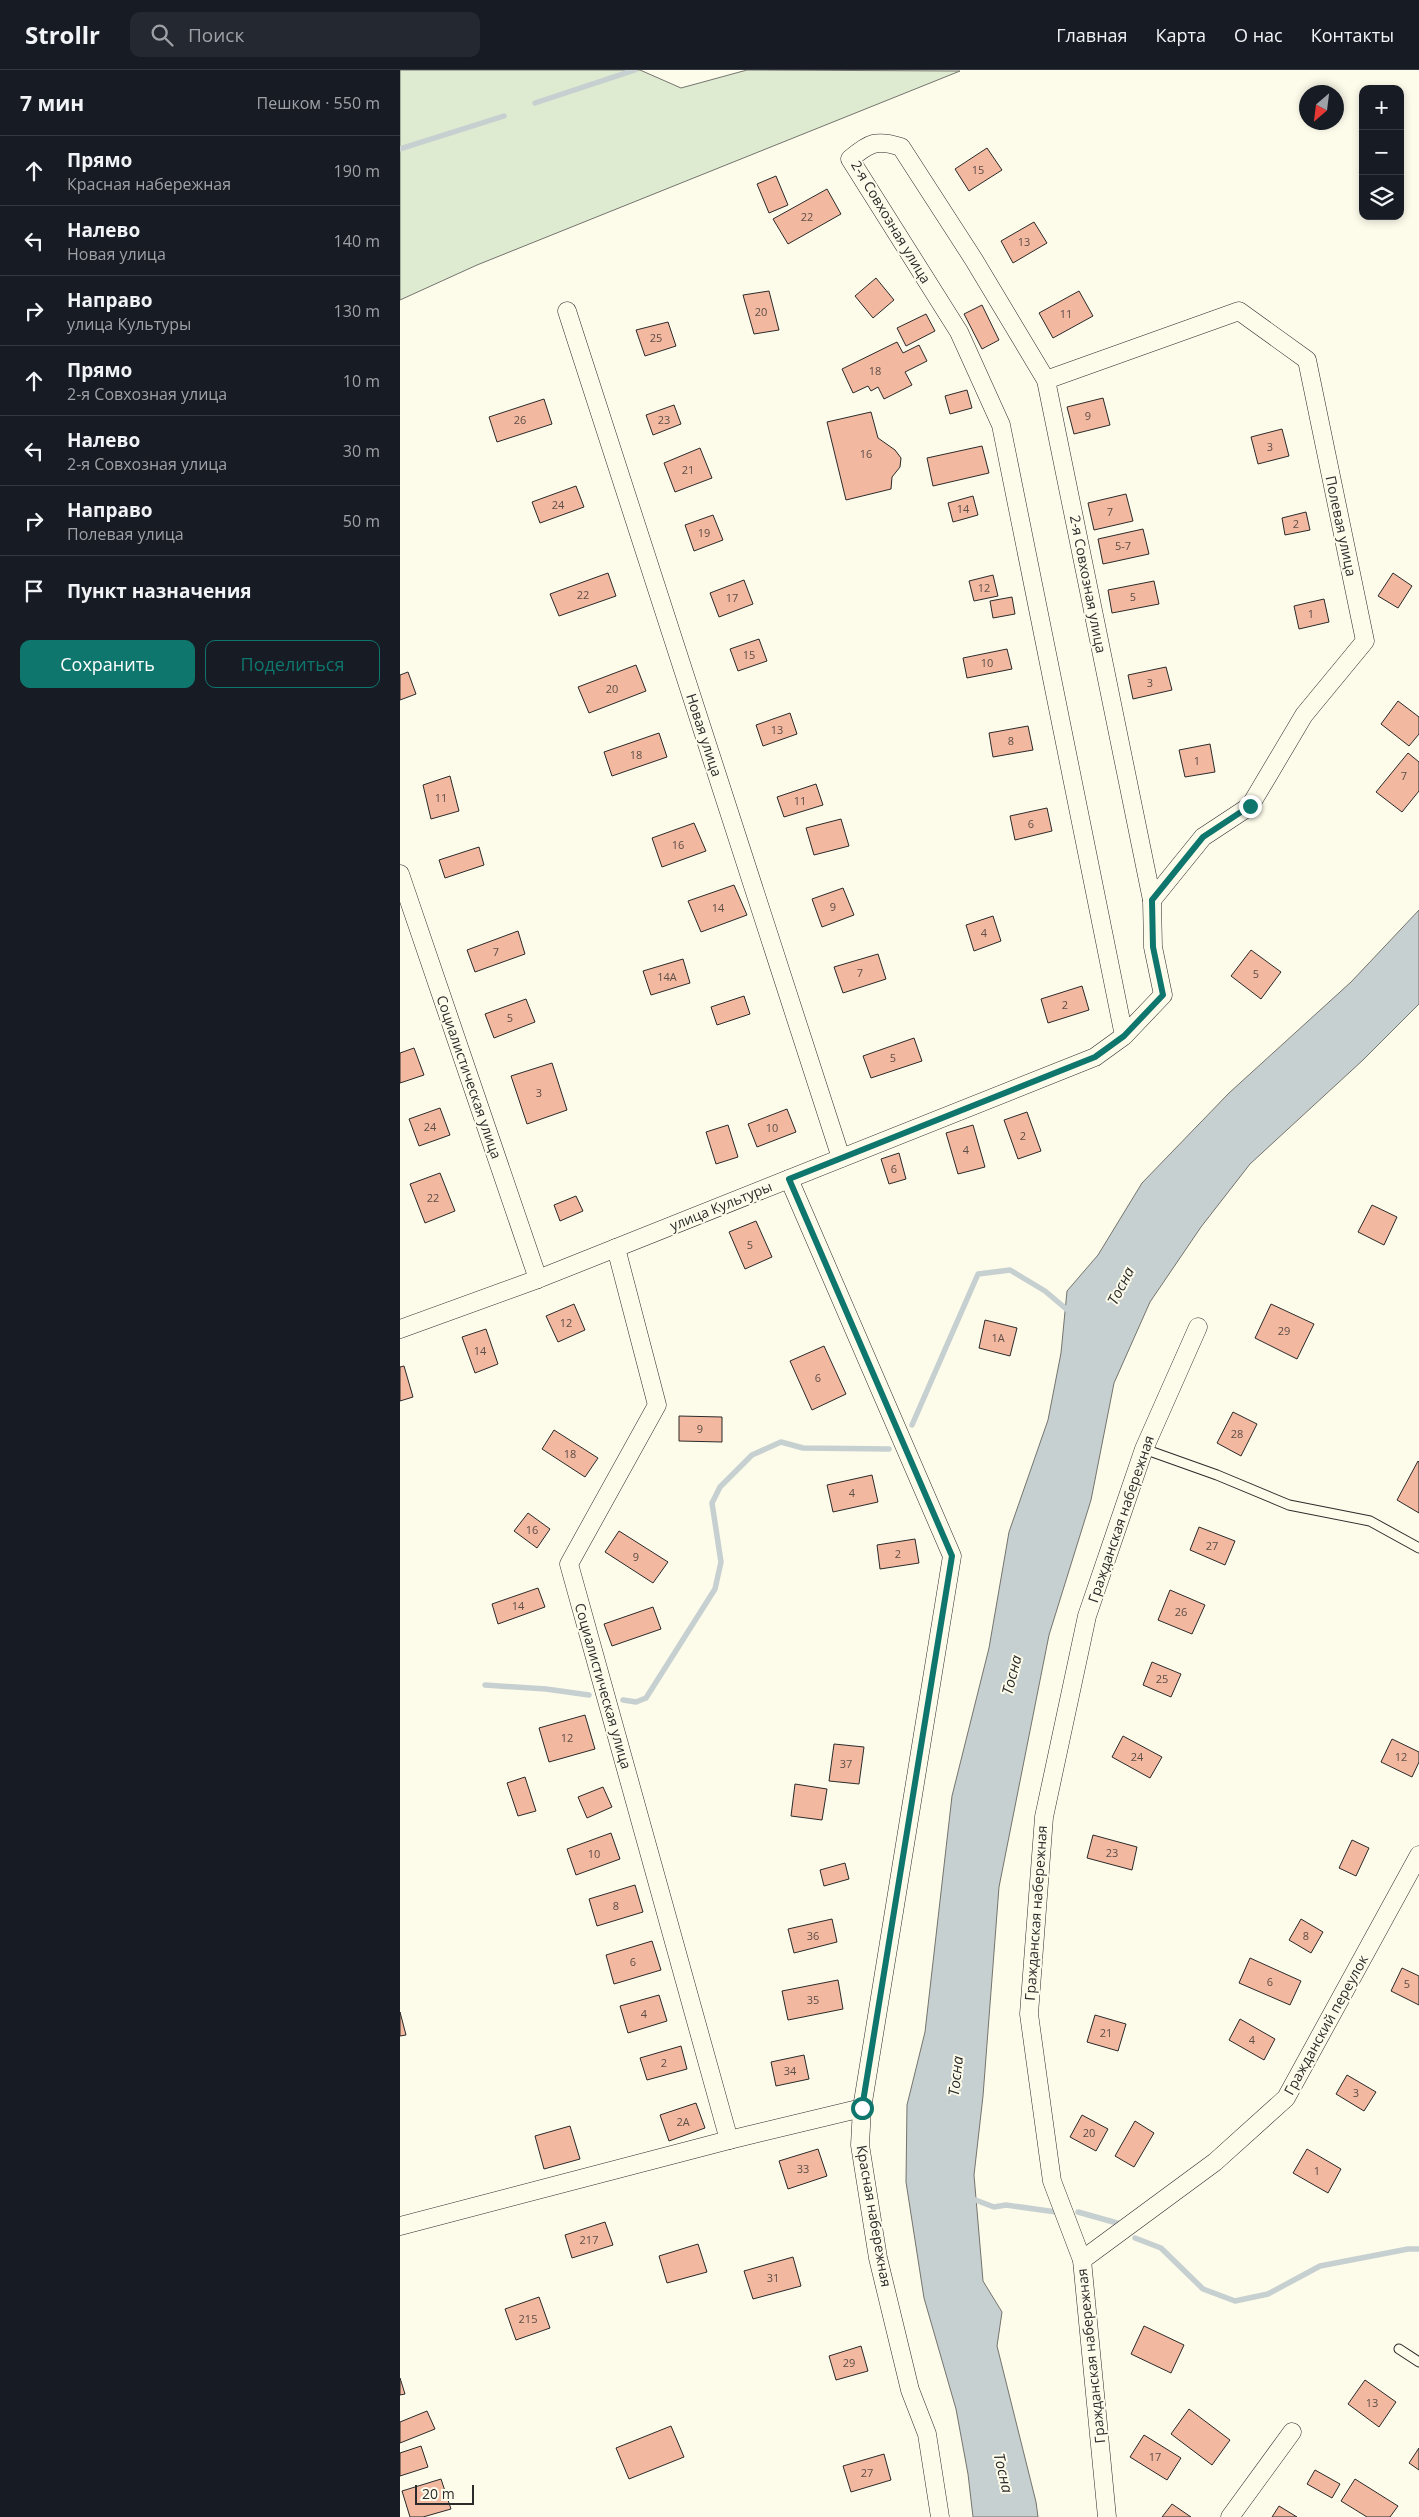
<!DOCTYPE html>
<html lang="ru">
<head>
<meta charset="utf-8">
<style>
  body { margin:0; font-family:"Open Sans",sans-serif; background:#242831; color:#f1f3f6 }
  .controls { position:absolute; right:15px; top:15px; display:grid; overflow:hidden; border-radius:10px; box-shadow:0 2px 8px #0003 }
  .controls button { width:45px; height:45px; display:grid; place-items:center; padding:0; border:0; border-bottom:1px solid #363941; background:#171b24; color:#f1f3f6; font:25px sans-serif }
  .compass { position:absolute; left:899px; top:15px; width:45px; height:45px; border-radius:50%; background:#171b24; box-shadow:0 2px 8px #0003; rotate:208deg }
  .scale { position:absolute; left:15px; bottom:12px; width:59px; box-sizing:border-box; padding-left:5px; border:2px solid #2b2b2b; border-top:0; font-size:14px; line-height:18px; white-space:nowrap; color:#2b2b2b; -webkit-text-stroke:4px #fdfbea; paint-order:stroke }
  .stop { position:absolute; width:15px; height:15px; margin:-11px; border:4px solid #0f766e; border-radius:50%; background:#fff }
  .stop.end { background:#0f766e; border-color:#fff; box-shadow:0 1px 5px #0008 }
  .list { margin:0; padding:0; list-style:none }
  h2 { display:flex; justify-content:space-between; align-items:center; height:65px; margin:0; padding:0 20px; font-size:21px }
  h2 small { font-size:16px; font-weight:400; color:#9ea1a6 }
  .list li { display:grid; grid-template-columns:32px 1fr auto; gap:15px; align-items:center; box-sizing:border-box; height:70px; padding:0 20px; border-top:1px solid #363941 }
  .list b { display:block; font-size:19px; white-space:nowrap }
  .list p { margin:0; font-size:16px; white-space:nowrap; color:#9ea1a6 }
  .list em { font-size:16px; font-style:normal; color:#9ea1a6 }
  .actions { display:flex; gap:10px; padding:15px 20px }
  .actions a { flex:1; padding:11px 0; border:1px solid #0f766e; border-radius:10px; text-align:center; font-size:18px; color:#0f766e }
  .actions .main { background:#0f766e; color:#fff }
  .icon { flex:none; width:28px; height:28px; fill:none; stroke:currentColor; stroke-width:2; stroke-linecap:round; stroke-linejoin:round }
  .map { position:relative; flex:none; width:1019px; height:2447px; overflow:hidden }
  header { display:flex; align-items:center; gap:30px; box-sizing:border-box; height:70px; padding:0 25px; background:#171b24; border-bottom:1px solid #363941 }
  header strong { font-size:24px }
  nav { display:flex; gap:28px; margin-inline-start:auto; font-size:18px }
  .search { width:350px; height:45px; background:#242831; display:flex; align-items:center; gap:12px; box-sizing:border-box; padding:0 18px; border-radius:10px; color:#9ea1a6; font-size:19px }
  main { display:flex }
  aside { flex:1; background:#171b24 }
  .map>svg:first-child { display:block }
</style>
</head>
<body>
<header>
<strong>Strollr</strong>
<div class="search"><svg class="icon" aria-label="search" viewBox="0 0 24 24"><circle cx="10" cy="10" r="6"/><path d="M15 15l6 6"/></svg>Поиск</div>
<nav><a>Главная</a><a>Карта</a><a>О нас</a><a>Контакты</a></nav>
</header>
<main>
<aside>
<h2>7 мин<small>Пешком · 550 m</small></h2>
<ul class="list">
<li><svg class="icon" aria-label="ahead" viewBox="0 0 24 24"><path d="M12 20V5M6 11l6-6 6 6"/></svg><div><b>Прямо</b><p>Красная набережная</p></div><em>190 m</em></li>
<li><svg class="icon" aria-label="left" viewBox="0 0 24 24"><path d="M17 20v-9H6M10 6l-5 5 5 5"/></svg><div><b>Налево</b><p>Новая улица</p></div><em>140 m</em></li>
<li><svg class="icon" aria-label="right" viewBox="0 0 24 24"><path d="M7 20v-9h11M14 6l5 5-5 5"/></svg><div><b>Направо</b><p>улица Культуры</p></div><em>130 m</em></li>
<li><svg class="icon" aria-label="ahead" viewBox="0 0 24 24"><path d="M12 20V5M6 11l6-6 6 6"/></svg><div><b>Прямо</b><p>2-я Совхозная улица</p></div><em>10 m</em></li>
<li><svg class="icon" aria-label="left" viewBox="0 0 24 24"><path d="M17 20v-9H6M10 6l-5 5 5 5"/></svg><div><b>Налево</b><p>2-я Совхозная улица</p></div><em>30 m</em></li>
<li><svg class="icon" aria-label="right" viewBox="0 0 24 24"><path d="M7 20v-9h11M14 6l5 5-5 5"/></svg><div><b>Направо</b><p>Полевая улица</p></div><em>50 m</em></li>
<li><svg class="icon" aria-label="arrive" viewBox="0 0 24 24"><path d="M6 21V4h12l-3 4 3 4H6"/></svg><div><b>Пункт назначения</b></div></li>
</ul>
<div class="actions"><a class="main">Сохранить</a><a>Поделиться</a></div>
</aside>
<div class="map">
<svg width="1019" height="2447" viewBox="0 0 1019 2447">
  <rect width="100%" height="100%" fill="#fdfbea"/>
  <!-- green -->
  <polygon fill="#deebd1" stroke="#74746e" points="0,0 240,0 281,18 347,0 560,1 77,195 0,230"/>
  <!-- water -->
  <polygon fill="#c7d0d0" stroke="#74746e" points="1019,840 1019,934 963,990 850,1094 801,1157 750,1232 714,1313 691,1430 649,1565 599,1817 583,2026 574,2105 583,2211 602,2242 597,2276 636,2432 638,2447 573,2447 568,2404 556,2339 524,2228 506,2112 507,2035 525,1962 552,1726 589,1578 609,1462 648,1350 661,1283 667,1221 698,1185 742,1113 829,1023 951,912"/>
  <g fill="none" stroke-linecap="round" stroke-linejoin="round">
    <!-- stream -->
    <g stroke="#c7d0d0" stroke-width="5.5">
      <polyline points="135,33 235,0"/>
      <polyline points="0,79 104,46"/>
      <polyline points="512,1355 578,1204 610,1200 645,1221 671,1243"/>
      <polyline points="85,1615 146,1619 189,1625"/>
      <polyline points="223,1630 236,1632 246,1628 315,1519 321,1492 312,1433 320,1417 352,1385 381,1372 403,1378 489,1379"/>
      <polyline points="570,2128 594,2137 606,2135 656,2142"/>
      <polyline points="678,2142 717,2153"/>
      <polyline points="735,2168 761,2178 803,2219 835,2231 868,2224 920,2196 1008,2179 1019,2179"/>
    </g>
  </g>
  <!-- building -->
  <g fill="#f2b8a0" stroke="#2b2b2b">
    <polygon points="587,78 602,100 569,121 555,99"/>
    <polygon points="376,106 388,135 369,143 357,114"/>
    <polygon points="427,119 441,144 388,174 373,149"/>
    <polygon points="634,152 647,173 613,193 601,171"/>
    <polygon points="476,208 494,230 473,248 455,226"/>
    <polygon points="369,221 379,260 354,264 343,225"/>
    <polygon points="679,221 693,246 653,268 639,243"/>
    <polygon points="582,235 599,270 582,279 564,244"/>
    <polygon points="526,244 535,261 506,276 497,258"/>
    <polygon points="268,252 276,276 245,286 236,260"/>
    <polygon points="497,272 503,283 519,275 527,291 505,302 512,315 484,329 478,317 471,321 468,316 453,323 442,299"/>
    <polygon points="567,320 572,338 550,344 545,326"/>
    <polygon points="703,328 710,355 674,364 667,337"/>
    <polygon points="144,329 152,354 97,372 89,347"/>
    <polygon points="274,335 281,354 253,365 246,345"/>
    <polygon points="471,342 478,368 495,380 501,388 500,397 492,407 491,419 446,430 427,352"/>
    <polygon points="882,359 889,386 858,394 851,367"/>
    <polygon points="582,376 589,403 533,416 527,388"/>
    <polygon points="300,378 312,408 275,422 264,393"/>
    <polygon points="176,416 184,437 140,453 132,432"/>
    <polygon points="726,424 733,451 694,460 688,433"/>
    <polygon points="573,426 578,445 553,452 548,433"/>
    <polygon points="906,442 910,460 885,465 882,448"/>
    <polygon points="313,445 323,470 294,481 285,455"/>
    <polygon points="743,459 749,484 703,494 698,469"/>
    <polygon points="208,503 216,526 159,546 150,524"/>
    <polygon points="993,503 1012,516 998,538 978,526"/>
    <polygon points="593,505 598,526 574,531 569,511"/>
    <polygon points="344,510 353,534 319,547 310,523"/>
    <polygon points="754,511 759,534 712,543 708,520"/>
    <polygon points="612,527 615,544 593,548 590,531"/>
    <polygon points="924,529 929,552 899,559 894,536"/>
    <polygon points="359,569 367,591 338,601 330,579"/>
    <polygon points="607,579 612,599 567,608 563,588"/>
    <polygon points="236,595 246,621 189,643 178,617"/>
    <polygon points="766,597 772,620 733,629 728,605"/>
    <polygon points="8,602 16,624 0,630 0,605"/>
    <polygon points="998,631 1019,647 1019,664 1009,676 981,654"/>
    <polygon points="390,643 397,664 363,676 356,655"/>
    <polygon points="628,656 633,680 593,687 589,663"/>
    <polygon points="259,663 267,687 212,706 204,682"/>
    <polygon points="810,674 815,702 785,707 779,680"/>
    <polygon points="1008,683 1019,692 1019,721 1002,742 976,722"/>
    <polygon points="50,706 59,741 31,749 23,715"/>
    <polygon points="416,714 423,735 384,747 377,727"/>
    <polygon points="647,738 652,761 615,770 610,746"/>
    <polygon points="441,749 449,776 414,785 406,758"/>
    <polygon points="294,753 306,781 262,797 252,768"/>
    <polygon points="79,777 84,795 45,808 39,790"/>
    <polygon points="334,815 347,845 301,862 288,831"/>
    <polygon points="443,818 454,845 422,857 412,829"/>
    <polygon points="593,846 601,871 574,881 566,855"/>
    <polygon points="118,861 125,884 75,902 67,880"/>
    <polygon points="851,880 881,902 861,929 831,906"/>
    <polygon points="478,884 486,909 443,923 434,897"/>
    <polygon points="283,889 290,913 251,925 243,901"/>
    <polygon points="682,916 689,940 648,953 641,929"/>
    <polygon points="344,926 350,944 317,955 311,937"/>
    <polygon points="126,929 135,952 94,968 85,944"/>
    <polygon points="514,968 522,991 471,1008 463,986"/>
    <polygon points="14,978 24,1005 0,1013 0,983"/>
    <polygon points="152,993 167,1040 127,1054 111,1006"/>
    <polygon points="40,1038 50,1065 19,1076 9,1049"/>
    <polygon points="387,1039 396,1062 357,1077 348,1054"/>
    <polygon points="627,1042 641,1081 618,1089 604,1050"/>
    <polygon points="328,1055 338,1087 316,1094 306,1062"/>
    <polygon points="573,1055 585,1097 558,1104 546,1063"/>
    <polygon points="499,1083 506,1109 489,1114 481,1089"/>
    <polygon points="40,1103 55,1141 25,1153 10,1114"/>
    <polygon points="176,1126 183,1141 160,1151 154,1135"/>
    <polygon points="972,1135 997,1147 984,1175 958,1162"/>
    <polygon points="356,1151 372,1187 345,1199 329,1162"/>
    <polygon points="174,1234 185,1260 158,1272 146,1246"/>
    <polygon points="871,1234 914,1254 897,1289 855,1268"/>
    <polygon points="585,1250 617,1258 610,1286 579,1278"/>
    <polygon points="86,1259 98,1294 75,1303 62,1267"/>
    <polygon points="424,1276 446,1324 412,1340 390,1291"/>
    <polygon points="4,1296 13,1327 0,1331 0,1297"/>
    <polygon points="833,1342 857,1354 841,1386 817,1373"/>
    <polygon points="279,1346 322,1347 322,1372 279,1371"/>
    <polygon points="154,1360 198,1388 185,1407 142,1379"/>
    <polygon points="1018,1391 1019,1392 1019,1443 997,1430"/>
    <polygon points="472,1405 478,1432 433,1442 427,1415"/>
    <polygon points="128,1443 150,1459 137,1478 114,1461"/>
    <polygon points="799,1457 835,1471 825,1495 790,1480"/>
    <polygon points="219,1461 268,1492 253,1513 205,1482"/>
    <polygon points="515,1469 519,1493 480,1499 477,1475"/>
    <polygon points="138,1518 145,1537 98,1554 92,1534"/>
    <polygon points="770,1520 805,1535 792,1564 758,1550"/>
    <polygon points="253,1537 261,1559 212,1576 204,1554"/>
    <polygon points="752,1592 781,1604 771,1627 743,1615"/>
    <polygon points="185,1645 195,1679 149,1692 139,1658"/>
    <polygon points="723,1666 762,1687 750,1708 712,1687"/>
    <polygon points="992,1669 1019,1682 1019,1692 1012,1707 981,1692"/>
    <polygon points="434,1674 464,1677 459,1714 429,1711"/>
    <polygon points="125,1707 136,1741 118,1746 107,1713"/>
    <polygon points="395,1714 427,1719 422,1750 391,1746"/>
    <polygon points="203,1717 212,1737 187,1748 178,1727"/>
    <polygon points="211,1763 220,1789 176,1805 167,1779"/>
    <polygon points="693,1765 737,1777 732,1800 687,1788"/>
    <polygon points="952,1770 969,1778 956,1806 939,1798"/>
    <polygon points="445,1793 449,1809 424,1816 420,1800"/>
    <polygon points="235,1815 243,1842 197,1856 189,1829"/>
    <polygon points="432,1849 437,1872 394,1883 388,1859"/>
    <polygon points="901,1849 923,1862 911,1883 889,1870"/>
    <polygon points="252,1871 261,1900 214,1914 206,1885"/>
    <polygon points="850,1888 901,1911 890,1935 839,1913"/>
    <polygon points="1002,1898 1019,1906 1019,1935 991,1921"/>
    <polygon points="438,1910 443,1939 388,1950 382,1921"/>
    <polygon points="259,1925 267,1951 228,1963 220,1936"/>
    <polygon points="0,1942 6,1965 0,1966"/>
    <polygon points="695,1945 726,1954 718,1981 687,1972"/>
    <polygon points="840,1949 875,1969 864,1990 829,1970"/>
    <polygon points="281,1976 287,1999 247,2010 240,1988"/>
    <polygon points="404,1985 409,2009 376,2016 371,1992"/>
    <polygon points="947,2005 976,2022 964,2041 936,2024"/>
    <polygon points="296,2033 305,2058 269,2071 260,2045"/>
    <polygon points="682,2045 708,2059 696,2081 670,2067"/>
    <polygon points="735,2051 754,2063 734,2097 715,2086"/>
    <polygon points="170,2056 180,2089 144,2099 135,2066"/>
    <polygon points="418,2079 427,2106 388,2119 379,2091"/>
    <polygon points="907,2079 941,2099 928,2123 893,2103"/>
    <polygon points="205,2152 213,2175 172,2188 165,2165"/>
    <polygon points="298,2174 307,2202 267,2213 259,2186"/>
    <polygon points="393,2187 401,2216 353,2229 344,2201"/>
    <polygon points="139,2227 150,2258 116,2270 105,2239"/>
    <polygon points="744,2256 784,2275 771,2303 731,2284"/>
    <polygon points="461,2276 468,2301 436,2310 429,2286"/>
    <polygon points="0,2308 5,2324 0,2325"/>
    <polygon points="965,2310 996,2332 979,2357 948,2334"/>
    <polygon points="789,2339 830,2370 812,2395 771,2364"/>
    <polygon points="27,2341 35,2359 0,2373 0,2352"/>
    <polygon points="271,2356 284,2387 229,2409 216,2378"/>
    <polygon points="744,2365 781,2388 767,2410 730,2387"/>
    <polygon points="21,2376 28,2397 0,2406 0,2383"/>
    <polygon points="1019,2378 1019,2400 1009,2393"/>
    <polygon points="484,2384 491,2410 451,2422 443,2396"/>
    <polygon points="915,2400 940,2414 932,2428 907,2414"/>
    <polygon points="41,2409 51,2439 23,2447 10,2447 2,2421"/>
    <polygon points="955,2409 998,2436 990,2447 967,2447 941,2431"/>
    <polygon points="772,2434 791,2447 762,2447"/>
    <polygon points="879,2436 897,2447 872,2447"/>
  </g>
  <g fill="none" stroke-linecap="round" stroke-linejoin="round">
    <defs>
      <g id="lane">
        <polyline points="744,1379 817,1405 889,1435 970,1451 1019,1478"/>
        <polyline points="999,2279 1019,2292"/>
      </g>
      <g id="street">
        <polyline points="167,241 441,1088"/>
        <polyline points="646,310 839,241 907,290 965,571 904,645 850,736 803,767 752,830"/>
        <polyline points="0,804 138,1209"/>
        <polyline points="389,1109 552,1486 462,2038 460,2075 478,2188 510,2320 527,2364 540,2447"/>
        <polyline points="216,1178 257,1335 169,1494 329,2070"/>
        <path d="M0,1259L138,1209L695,987L724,966L763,925L753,877L752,830L646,310L574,190L501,77C476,69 469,73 450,89L559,262L601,355L724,966"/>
        <polyline points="0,2156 329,2070 462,2038"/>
        <polyline points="682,2190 815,2092 886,2028 1019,1785"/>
        <polyline points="707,2447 682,2190 652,2111 629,1944 644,1747 687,1546 744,1379 798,1257"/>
        <polyline points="830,2447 892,2362"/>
      </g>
    </defs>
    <!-- lane casing -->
    <use href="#lane" stroke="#2b2b2b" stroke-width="11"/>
    <!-- street casing -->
    <use href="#street" stroke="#2b2b2b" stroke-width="19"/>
    <!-- lane -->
    <use href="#lane" stroke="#fdfbea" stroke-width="9"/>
    <!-- street -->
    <use href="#street" stroke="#fdfbea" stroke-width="18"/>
  </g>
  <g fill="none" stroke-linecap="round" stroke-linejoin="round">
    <!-- route -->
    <polyline stroke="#0f766e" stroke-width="6" points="462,2038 552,1486 389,1109 695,987 724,966 763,925 753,877 752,830 803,767 850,736"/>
  </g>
  <g text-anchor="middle" stroke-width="4" stroke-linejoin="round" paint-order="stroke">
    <!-- number labels -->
    <g font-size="11" fill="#5d4e48">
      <text x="578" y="104">15</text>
      <text x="407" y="151">22</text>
      <text x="624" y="176">13</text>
      <text x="361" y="246">20</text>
      <text x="666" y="248">11</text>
      <text x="256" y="272">25</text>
      <text x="475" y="305">18</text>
      <text x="688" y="350">9</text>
      <text x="120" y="354">26</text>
      <text x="264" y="354">23</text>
      <text x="870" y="381">3</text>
      <text x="466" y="388">16</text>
      <text x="288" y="404">21</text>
      <text x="158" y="439">24</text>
      <text x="563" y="443">14</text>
      <text x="710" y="446">7</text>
      <text x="896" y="458">2</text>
      <text x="304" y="467">19</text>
      <text x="723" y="480">5-7</text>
      <text x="584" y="522">12</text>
      <text x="183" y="529">22</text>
      <text x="733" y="531">5</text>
      <text x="332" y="532">17</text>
      <text x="911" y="548">1</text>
      <text x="349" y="589">15</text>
      <text x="587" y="597">10</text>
      <text x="750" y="617">3</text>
      <text x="212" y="623">20</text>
      <text x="377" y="664">13</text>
      <text x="611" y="675">8</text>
      <text x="236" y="689">18</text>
      <text x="797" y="695">1</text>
      <text x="1004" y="710">7</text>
      <text x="41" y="732">11</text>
      <text x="400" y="735">11</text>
      <text x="631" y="758">6</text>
      <text x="278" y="779">16</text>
      <text x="433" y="841">9</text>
      <text x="318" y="842">14</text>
      <text x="584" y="867">4</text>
      <text x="96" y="886">7</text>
      <text x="460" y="907">7</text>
      <text x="856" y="908">5</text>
      <text x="267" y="911">14А</text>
      <text x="665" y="939">2</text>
      <text x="110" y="952">5</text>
      <text x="493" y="992">5</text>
      <text x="139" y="1027">3</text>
      <text x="30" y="1061">24</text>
      <text x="372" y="1062">10</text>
      <text x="623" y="1070">2</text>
      <text x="566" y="1084">4</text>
      <text x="494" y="1103">6</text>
      <text x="33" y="1132">22</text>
      <text x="350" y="1179">5</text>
      <text x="166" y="1257">12</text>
      <text x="884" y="1265">29</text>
      <text x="598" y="1272">1А</text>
      <text x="80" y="1285">14</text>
      <text x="418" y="1312">6</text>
      <text x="300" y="1363">9</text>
      <text x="837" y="1368">28</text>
      <text x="170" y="1388">18</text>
      <text x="452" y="1427">4</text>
      <text x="132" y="1464">16</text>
      <text x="812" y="1480">27</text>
      <text x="498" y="1488">2</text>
      <text x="236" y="1491">9</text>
      <text x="118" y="1540">14</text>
      <text x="781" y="1546">26</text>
      <text x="762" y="1613">25</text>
      <text x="167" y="1672">12</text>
      <text x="737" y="1691">24</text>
      <text x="1001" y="1691">12</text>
      <text x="446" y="1698">37</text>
      <text x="712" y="1787">23</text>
      <text x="194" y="1788">10</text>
      <text x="216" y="1840">8</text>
      <text x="413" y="1870">36</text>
      <text x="906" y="1870">8</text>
      <text x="233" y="1896">6</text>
      <text x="870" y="1916">6</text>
      <text x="1007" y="1918">5</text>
      <text x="413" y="1934">35</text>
      <text x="244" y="1948">4</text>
      <text x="706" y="1967">21</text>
      <text x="852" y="1974">4</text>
      <text x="264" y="1997">2</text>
      <text x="390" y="2005">34</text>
      <text x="956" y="2027">3</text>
      <text x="283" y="2056">2А</text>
      <text x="689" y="2067">20</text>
      <text x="403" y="2103">33</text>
      <text x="917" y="2105">1</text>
      <text x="189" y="2174">217</text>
      <text x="373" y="2212">31</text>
      <text x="128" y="2253">215</text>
      <text x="449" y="2297">29</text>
      <text x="972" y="2337">13</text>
      <text x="755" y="2391">17</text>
      <text x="467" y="2407">27</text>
    </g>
    <!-- street labels -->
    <g font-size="14" fill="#2b2b2b" stroke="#fdfbea">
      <text transform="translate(491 152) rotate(59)" y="5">2-я Совхозная улица</text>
      <text transform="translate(941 456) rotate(78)" y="5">Полевая улица</text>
      <text transform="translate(688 514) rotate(79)" y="5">2-я Совхозная улица</text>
      <text transform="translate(304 665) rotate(72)" y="5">Новая улица</text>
      <text transform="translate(69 1007) rotate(71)" y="5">Социалистическая улица</text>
      <text transform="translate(321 1136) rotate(-22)" y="5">улица Культуры</text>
      <text transform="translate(721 1449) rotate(-71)" y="5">Гражданская набережная</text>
      <text transform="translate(203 1616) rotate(74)" y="5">Социалистическая улица</text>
      <text transform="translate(636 1843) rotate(-86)" y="5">Гражданская набережная</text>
      <text transform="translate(926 1955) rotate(-61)" y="5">Гражданский переулок</text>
      <text transform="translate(474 2146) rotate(80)" y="5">Красная набережная</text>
      <text transform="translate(691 2286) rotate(-96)" y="5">Гражданская набережная</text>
    </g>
    <!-- water labels -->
    <g font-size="15" font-style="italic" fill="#2b2b2b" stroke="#fdfbea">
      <text transform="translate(721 1216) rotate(-63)" y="5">Тосна</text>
      <text transform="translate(612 1605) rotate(-76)" y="5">Тосна</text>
      <text transform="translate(556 2006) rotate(-84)" y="5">Тосна</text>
      <text transform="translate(603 2403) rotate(77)" y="5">Тосна</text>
    </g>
  </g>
</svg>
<div class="controls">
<button>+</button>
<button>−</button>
<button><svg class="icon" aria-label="layers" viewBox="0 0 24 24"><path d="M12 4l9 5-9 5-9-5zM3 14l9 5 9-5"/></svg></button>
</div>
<svg class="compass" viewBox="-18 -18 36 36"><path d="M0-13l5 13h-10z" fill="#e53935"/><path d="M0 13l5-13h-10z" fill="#9ea1a6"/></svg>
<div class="scale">20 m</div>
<div class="stop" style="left:462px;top:2038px"></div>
<div class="stop end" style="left:850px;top:736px"></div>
</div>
</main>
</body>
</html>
